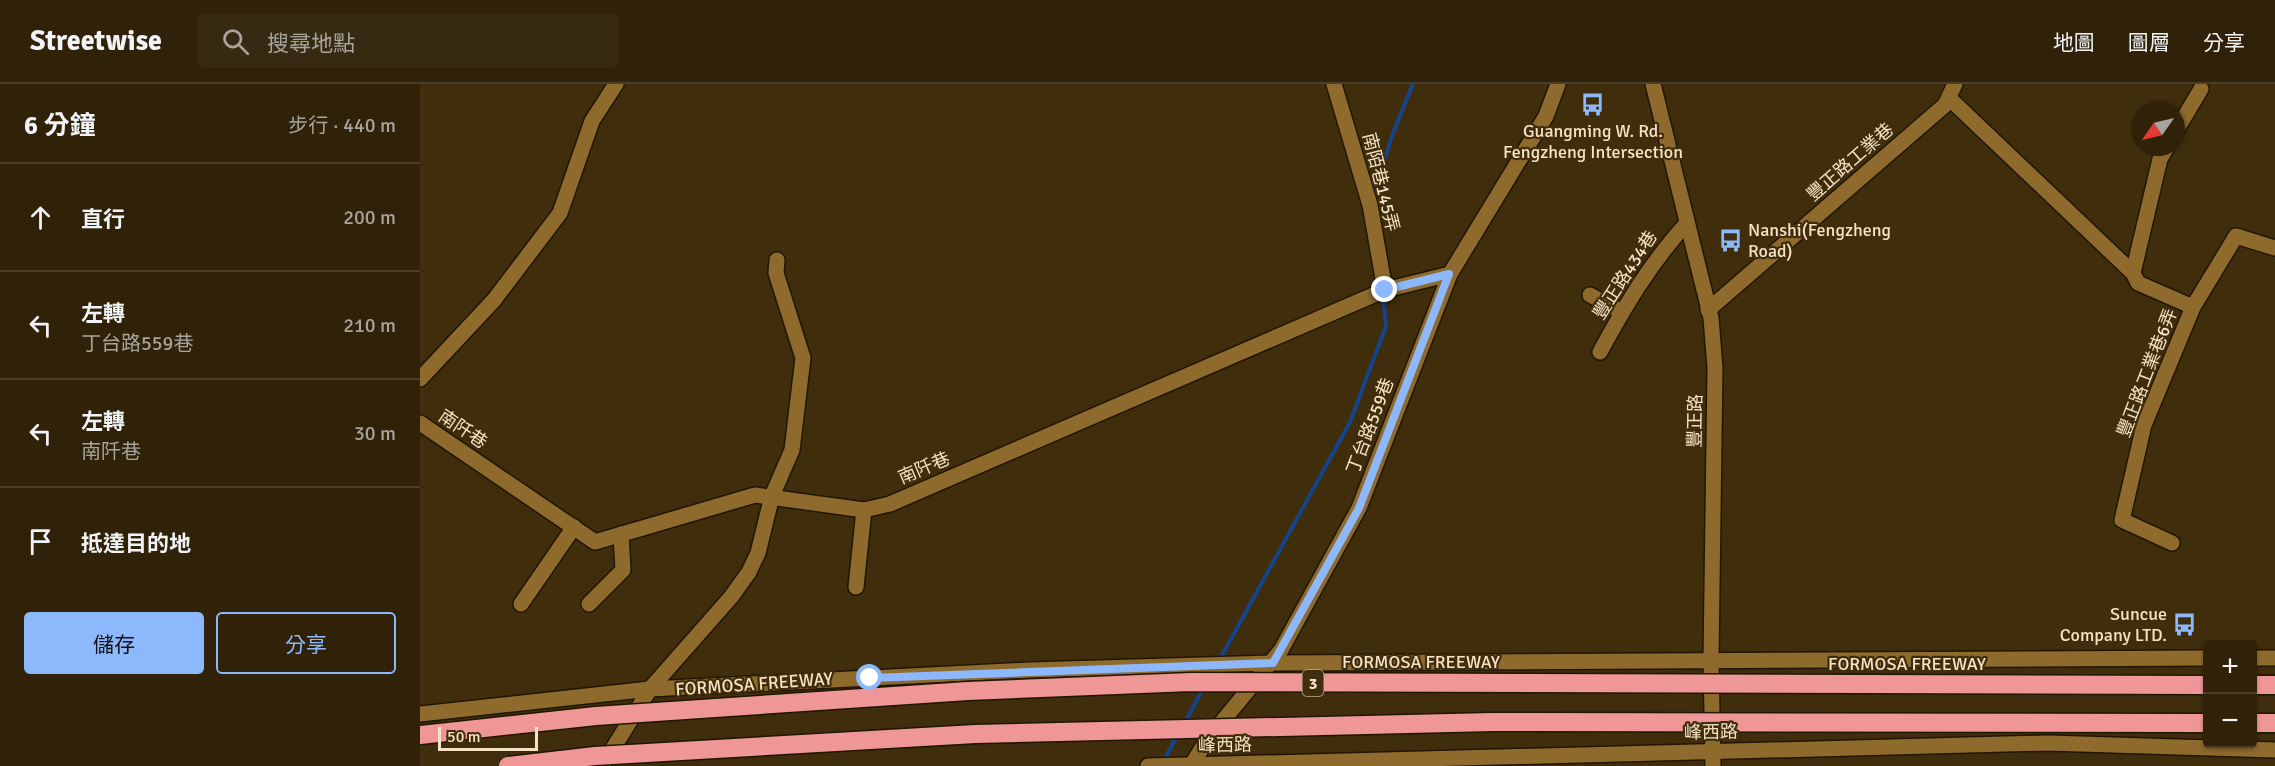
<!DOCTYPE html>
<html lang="zh-TW">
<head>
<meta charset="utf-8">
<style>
  body { margin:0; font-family:Signika,"Noto Sans TC",sans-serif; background:#372a12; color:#f1f3f6 }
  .controls { position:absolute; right:18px; bottom:18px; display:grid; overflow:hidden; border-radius:6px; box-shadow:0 2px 4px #0004 }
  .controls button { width:54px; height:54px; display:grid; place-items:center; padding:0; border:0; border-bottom:2px solid #4a3f2a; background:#2f2209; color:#f1f3f6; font:30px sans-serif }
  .compass { position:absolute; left:1711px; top:18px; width:54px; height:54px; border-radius:50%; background:#2f2209; box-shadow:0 2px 4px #0004; rotate:236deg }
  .scale { position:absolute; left:18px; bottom:15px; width:100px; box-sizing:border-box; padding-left:6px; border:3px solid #f6e2c4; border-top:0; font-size:16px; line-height:21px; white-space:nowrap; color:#f6e2c4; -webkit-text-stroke:4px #3f2d0c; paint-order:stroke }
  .stop { position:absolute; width:18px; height:18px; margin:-14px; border:4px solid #8db9fc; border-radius:50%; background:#fff }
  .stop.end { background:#8db9fc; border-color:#fff; box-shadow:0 2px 6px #0008 }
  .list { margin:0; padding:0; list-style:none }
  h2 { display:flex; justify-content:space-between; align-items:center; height:78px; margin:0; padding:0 24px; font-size:26px }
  h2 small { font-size:20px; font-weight:400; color:#a7a49c }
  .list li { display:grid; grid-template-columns:39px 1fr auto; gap:18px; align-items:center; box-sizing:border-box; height:108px; padding:0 24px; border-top:2px solid #4a3f2a }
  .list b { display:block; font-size:22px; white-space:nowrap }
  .list p { margin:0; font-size:20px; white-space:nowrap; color:#a7a49c }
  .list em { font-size:20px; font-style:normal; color:#a7a49c }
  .actions { display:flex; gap:12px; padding:18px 24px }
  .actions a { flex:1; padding:14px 0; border:2px solid #8db9fc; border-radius:6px; text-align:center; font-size:21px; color:#8db9fc }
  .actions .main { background:#8db9fc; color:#111 }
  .icon { flex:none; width:33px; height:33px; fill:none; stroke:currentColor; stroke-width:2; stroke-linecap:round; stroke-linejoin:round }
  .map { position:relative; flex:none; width:1855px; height:682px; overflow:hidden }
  header { display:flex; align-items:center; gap:36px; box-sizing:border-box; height:84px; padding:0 30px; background:#2f2209; border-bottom:2px solid #4a3f2a }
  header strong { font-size:28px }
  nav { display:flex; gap:33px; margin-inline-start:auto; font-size:21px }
  .search { width:420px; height:54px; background:#372a12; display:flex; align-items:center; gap:15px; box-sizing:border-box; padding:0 21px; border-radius:6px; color:#a7a49c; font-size:22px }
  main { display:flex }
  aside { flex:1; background:#2f2209 }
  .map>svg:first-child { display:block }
</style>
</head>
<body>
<header>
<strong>Streetwise</strong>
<div class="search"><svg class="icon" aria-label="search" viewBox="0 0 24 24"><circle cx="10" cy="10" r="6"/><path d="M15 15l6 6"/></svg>搜尋地點</div>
<nav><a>地圖</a><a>圖層</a><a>分享</a></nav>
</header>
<main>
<aside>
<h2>6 分鐘<small>步行 · 440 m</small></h2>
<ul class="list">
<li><svg class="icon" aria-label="ahead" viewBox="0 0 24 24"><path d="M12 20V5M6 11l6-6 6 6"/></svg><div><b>直行</b></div><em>200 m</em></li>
<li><svg class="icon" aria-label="left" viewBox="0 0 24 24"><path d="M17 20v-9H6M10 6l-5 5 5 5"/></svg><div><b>左轉</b><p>丁台路559巷</p></div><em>210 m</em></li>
<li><svg class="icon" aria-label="left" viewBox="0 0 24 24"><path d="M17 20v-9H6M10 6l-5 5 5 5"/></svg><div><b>左轉</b><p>南阡巷</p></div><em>30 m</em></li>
<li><svg class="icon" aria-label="arrive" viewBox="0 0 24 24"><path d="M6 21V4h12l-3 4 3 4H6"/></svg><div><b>抵達目的地</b></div></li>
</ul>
<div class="actions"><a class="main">儲存</a><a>分享</a></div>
</aside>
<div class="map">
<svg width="1855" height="682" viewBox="0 0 1855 682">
  <rect width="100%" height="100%" fill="#3f2d0c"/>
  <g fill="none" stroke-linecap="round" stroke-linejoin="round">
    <!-- stream -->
    <g stroke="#14448c" stroke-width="4">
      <polyline points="954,109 973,49 993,0"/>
      <polyline points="800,575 930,338 966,242 963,212"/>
      <polyline points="765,638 784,603"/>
      <polyline points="743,678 758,650"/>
    </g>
    <defs>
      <g id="minor">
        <polyline points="914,0 950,121 965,206"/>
        <polyline points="1233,0 1291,234 1295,284 1291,576 1293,682"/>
        <polyline points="1529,14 1713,189 1718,199 1773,223"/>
        <polyline points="1756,47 1781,5"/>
        <polyline points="1713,189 1740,75 1747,63"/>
        <polyline points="1170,211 1202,228"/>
        <polyline points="1288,226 1525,21 1535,0"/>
        <path d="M1180,268C1205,222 1231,178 1267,139"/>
        <polyline points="0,295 74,216 140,129 172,37 196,0"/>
        <polyline points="0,339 175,458 335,411 444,426 470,420 965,206 1030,190"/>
        <polyline points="1752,459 1702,436 1724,341 1773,223 1816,152 1855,164"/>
        <polyline points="436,503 444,426"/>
        <polyline points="101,520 154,443"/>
        <polyline points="169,520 203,486 201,450"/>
        <polyline points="1832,574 1855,574"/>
        <polyline points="0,630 230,605 610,586 853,579 1788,574"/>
        <polyline points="182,682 230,605 311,513 329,488 338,469 352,412 372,366 383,274 356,189 357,176"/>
        <polyline points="728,682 1628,659 1855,666"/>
        <polyline points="771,682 787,656 861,566 939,424 1030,190 1126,32 1138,0"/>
      </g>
      <g id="highway">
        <polyline points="1832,601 1855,601"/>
        <polyline points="1832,639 1855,639"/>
      </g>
    </defs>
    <!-- minor casing -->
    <use href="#minor" stroke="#211604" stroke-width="18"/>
    <!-- highway casing -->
    <use href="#highway" stroke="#211604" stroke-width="21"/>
    <!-- minor -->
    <use href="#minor" stroke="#8e6b2d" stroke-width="15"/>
    <!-- highway -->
    <use href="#highway" stroke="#ef9697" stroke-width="18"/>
    <defs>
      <g id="highway-bridge">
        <polyline points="0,651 176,632 548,607 771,598 1788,601"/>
        <polyline points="88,682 175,672 555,650 1073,638 1788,639"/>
      </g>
    </defs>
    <!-- highway-bridge casing -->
    <use href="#highway-bridge" stroke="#211604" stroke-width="21" stroke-linecap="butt"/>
    <!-- highway-bridge -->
    <use href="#highway-bridge" stroke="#ef9697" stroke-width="18"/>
  </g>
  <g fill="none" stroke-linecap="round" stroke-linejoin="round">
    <!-- route -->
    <polyline stroke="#8db9fc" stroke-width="8" points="450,594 853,579 939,424 1029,190 965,206"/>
  </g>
  <!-- icons -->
  <defs>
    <symbol id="bus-bare" viewBox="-9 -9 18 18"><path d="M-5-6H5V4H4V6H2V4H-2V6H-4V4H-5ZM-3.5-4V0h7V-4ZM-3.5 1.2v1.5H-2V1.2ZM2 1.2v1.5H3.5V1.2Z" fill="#8db9fc" stroke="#3f2d0c" stroke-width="2.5" paint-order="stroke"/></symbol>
  </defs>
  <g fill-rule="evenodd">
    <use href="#bus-bare" x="1156" y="4" width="33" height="33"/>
    <use href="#bus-bare" x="1294" y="140" width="33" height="33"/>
    <use href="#bus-bare" x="1748" y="524" width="33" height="33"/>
  </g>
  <g text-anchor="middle" stroke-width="4.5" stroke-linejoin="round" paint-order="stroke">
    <!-- shield labels -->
    <rect fill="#3f2d0c" stroke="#bfac8d" stroke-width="1.5" x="882.5" y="586" width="21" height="26" rx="4.5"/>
    <g font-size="16" font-weight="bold" fill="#f6e2c4">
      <text x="893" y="605">3</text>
    </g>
    <!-- poi labels -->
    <g font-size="18" fill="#f6e2c4" stroke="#3f2d0c">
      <text x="1173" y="53">Guangming W. Rd.<tspan x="1173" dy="21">Fengzheng Intersection</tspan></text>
      <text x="1328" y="152" text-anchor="start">Nanshi(Fengzheng<tspan x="1328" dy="21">Road)</tspan></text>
      <text x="1747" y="536" text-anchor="end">Suncue<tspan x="1747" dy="21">Company LTD.</tspan></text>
    </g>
    <!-- street labels -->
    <g font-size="18" fill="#f6e2c4" stroke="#3f2d0c">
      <text transform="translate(1430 78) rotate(-41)" y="6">豐正路工業巷</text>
      <text transform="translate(961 98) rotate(76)" y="6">南陌巷145弄</text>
      <text transform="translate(1205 191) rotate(-57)" y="6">豐正路434巷</text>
      <text transform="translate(1727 289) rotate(-69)" y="6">豐正路工業巷6弄</text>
      <text transform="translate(1275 337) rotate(-89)" y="6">豐正路</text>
      <text transform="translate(950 342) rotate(-69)" y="6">丁台路559巷</text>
      <text transform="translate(43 345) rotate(34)" y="6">南阡巷</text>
      <text transform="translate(504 384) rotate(-23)" y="6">南阡巷</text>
      <text x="1001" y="584">FORMOSA FREEWAY</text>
      <text x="1487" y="586">FORMOSA FREEWAY</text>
      <text transform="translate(334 600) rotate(-4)" y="6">FORMOSA FREEWAY</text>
      <text transform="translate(1291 648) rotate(-1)" y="6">峰西路</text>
      <text transform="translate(805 661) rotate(-1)" y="6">峰西路</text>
    </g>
  </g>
</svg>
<div class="controls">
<button>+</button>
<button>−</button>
</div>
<svg class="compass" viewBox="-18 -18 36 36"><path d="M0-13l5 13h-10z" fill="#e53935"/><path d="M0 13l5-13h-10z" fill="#a7a49c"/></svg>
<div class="scale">50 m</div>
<div class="stop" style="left:450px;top:594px"></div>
<div class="stop end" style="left:965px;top:206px"></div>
</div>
</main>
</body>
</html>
